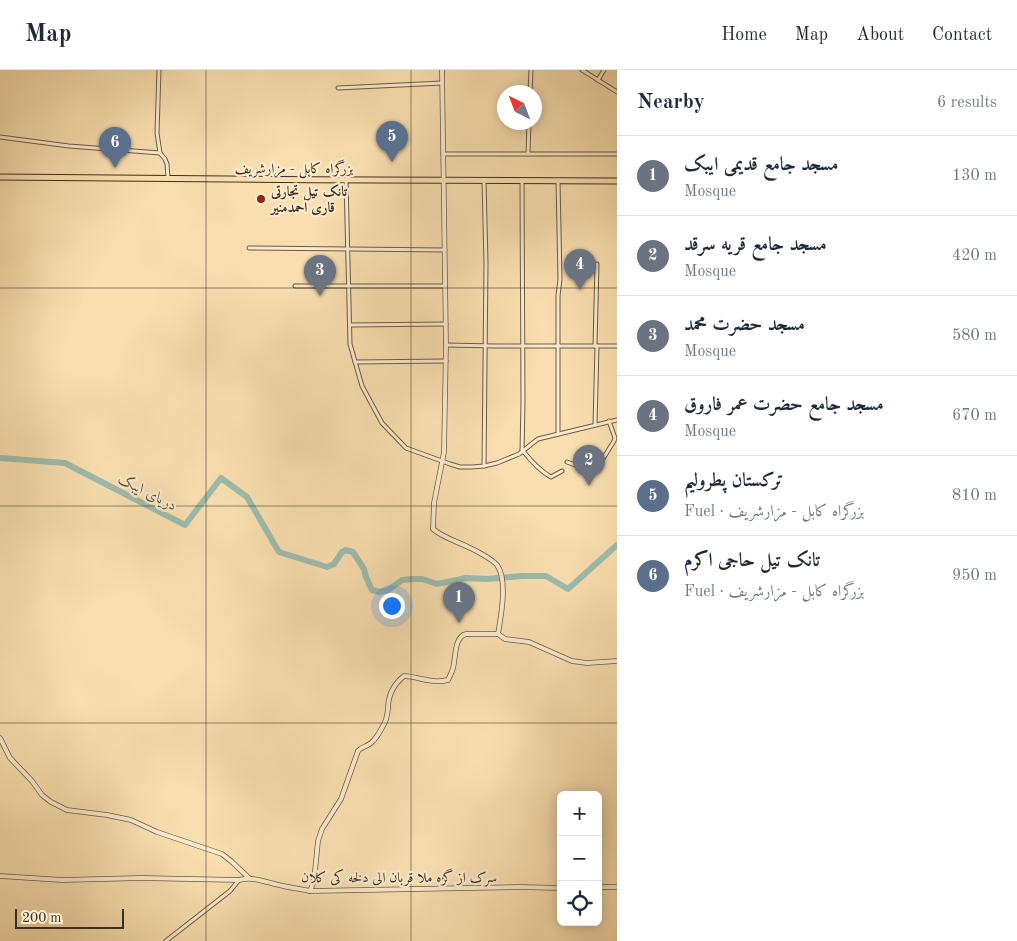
<!DOCTYPE html>
<html lang="en">
<head>
<meta charset="utf-8">
<style>
  body { margin:0; font-family:"Old Standard TT",Amiri,serif; background:#f6f6f7; color:#1f2937 }
  .controls { position:absolute; right:15px; bottom:15px; display:grid; overflow:hidden; border-radius:8px; box-shadow:0 2px 12px #0003 }
  .controls button { width:45px; height:45px; display:grid; place-items:center; padding:0; border:0; border-bottom:1px solid #e0e1e3; background:#fff; color:#1f2937; font:25px sans-serif }
  .compass { position:absolute; left:497px; top:15px; width:45px; height:45px; border-radius:50%; background:#fff; box-shadow:0 2px 12px #0003; rotate:318deg }
  .scale { position:absolute; left:15px; bottom:12px; width:109px; box-sizing:border-box; padding-left:5px; border:2px solid #3c2f21; border-top:0; font-size:14px; line-height:18px; white-space:nowrap; color:#3c2f21; -webkit-text-stroke:4px #fbeacc; paint-order:stroke }
  .you { position:absolute; left:391px; top:535px; width:18px; height:18px; margin:-12px; border:4px solid #fff; border-radius:50%; background:#1a73e8; box-shadow:0 0 0 8px #1a73e833 }
  .badge { display:grid; place-items:center; width:32px; height:32px; border-radius:50%; background:#8f2418; color:#fff; font-size:16px; font-weight:700 }
  .pin { position:absolute; translate:-50% -41px; filter:drop-shadow(0 1px 2px #0008) }
  .pin::after { content:''; position:absolute; top:26px; width:18px; height:15px; background:inherit; clip-path:polygon(0 0,100% 0,50% 100%) }
  .list { margin:0; padding:0; list-style:none }
  h2 { display:flex; justify-content:space-between; align-items:center; height:65px; margin:0; padding:0 20px; font-size:21px }
  h2 small { font-size:16px; font-weight:400; color:#747a83 }
  .list li { display:grid; grid-template-columns:32px 1fr auto; gap:15px; align-items:center; box-sizing:border-box; height:80px; padding:0 20px; border-top:1px solid #e0e1e3 }
  .list b { display:block; font-size:19px; white-space:nowrap }
  .list p { margin:0; font-size:16px; white-space:nowrap; color:#747a83 }
  .list em { font-size:16px; font-style:normal; color:#747a83 }
  .icon { flex:none; width:28px; height:28px; fill:none; stroke:currentColor; stroke-width:2; stroke-linecap:round; stroke-linejoin:round }
  .map { position:relative; flex:none; width:617px; height:871px; overflow:hidden }
  header { display:flex; align-items:center; gap:30px; box-sizing:border-box; height:70px; padding:0 25px; background:#fff; border-bottom:1px solid #e0e1e3 }
  header strong { font-size:24px }
  nav { display:flex; gap:28px; margin-inline-start:auto; font-size:18px }
  main { display:flex }
  aside { flex:1; background:#fff }
  .map>svg:first-child { display:block }
</style>
</head>
<body>
<header>
<strong>Map</strong>
<nav><a>Home</a><a>Map</a><a>About</a><a>Contact</a></nav>
</header>
<main>
<div class="map">
<svg width="617" height="871" viewBox="0 0 617 871">
  <rect width="100%" height="100%" fill="#f9dfb0"/>
  <filter id="stains"><feTurbulence type="fractalNoise" baseFrequency=".004" numOctaves="4"/><feColorMatrix values="0 0 0 0 .2 0 0 0 0 .09 0 0 0 0 .02 0 0 0 .5 -.17"/></filter>
  <radialGradient id="worn" r=".72"><stop offset=".6" stop-color="#630" stop-opacity="0"/><stop offset="1" stop-color="#630" stop-opacity=".3"/></radialGradient>
  <g fill="none" stroke-linecap="round" stroke-linejoin="round">
    <!-- river -->
    <polyline stroke="#9ebcad" stroke-width="6" points="0,388 65,393 185,455 221,408 247,427 279,482 327,497 334,494 342,482 346,480 353,482 364,499 366,507 372,520 380,522 388,520 402,510 411,509 422,509 437,514 466,508 487,509 521,506 546,506 568,519 617,475"/>
    <defs>
      <g id="minor">
        <polyline points="159,0 157,63 160,83 165,89 167,94 168,108"/>
        <polyline points="582,0 617,22"/>
        <polyline points="598,10 604,0"/>
        <polyline points="338,18 442,13"/>
        <polyline points="530,22 531,0"/>
        <polyline points="0,67 69,76 160,83"/>
        <polyline points="443,84 617,84"/>
        <polyline points="528,84 529,52"/>
        <polyline points="346,110 350,274 362,316 382,353 406,378 450,394 460,397 472,397 484,396 497,393 519,384 538,369 617,350"/>
        <polyline points="484,111 486,193 484,396"/>
        <polyline points="249,178 445,180"/>
        <polyline points="295,216 445,216"/>
        <polyline points="350,255 446,254"/>
        <polyline points="446,275 496,276 617,276"/>
        <polyline points="595,276 597,194"/>
        <polyline points="355,292 446,291"/>
        <polyline points="595,355 597,276"/>
        <polyline points="558,364 558,226 560,209 558,111"/>
        <path d="M523,381C531,391 540,401 551,407L562,401"/>
        <polyline points="522,382 523,331 522,111"/>
        <polyline points="567,392 589,400 596,400 614,371 615,368 609,351"/>
        <polyline points="166,871 230,821 239,810"/>
      </g>
      <g id="tertiary">
        <path d="M442,0L446,275L444,382L434,433L433,459C444,468 456,471 468,477C475,480 492,489 497,495C508,510 501,546 498,564"/>
        <polyline points="0,668 10,688 32,711 42,725 51,732 67,740 107,745 131,750 157,762 222,784 231,791 249,808"/>
        <path d="M0,806L62,810L141,808L239,810C255,806 267,813 283,816C292,818 301,819 310,821L519,817L561,818"/>
        <polyline points="598,817 617,817"/>
        <path d="M310,821L314,811L318,771L322,759L341,729L358,681C361,677 366,677 371,673C376,669 381,660 384,654C387,649 387,645 388,639C388,625 394,614 404,606C420,607 433,614 448,610C450,606 452,602 453,598C456,587 454,567 466,564H498L505,569L529,572L572,591L587,593L617,591"/>
      </g>
      <path id="trunk" d="M0,107C206,109 411,111 617,111"/>
    </defs>
    <!-- minor casing -->
    <use href="#minor" stroke="#6b5b45" stroke-width="5"/>
    <!-- tertiary casing -->
    <use href="#tertiary" stroke="#6b5b45" stroke-width="5.5"/>
    <!-- trunk casing -->
    <use href="#trunk" stroke="#3c2f21" stroke-width="7"/>
    <!-- minor -->
    <use href="#minor" stroke="#fbeacc" stroke-width="3"/>
    <!-- tertiary -->
    <use href="#tertiary" stroke="#fbeacc" stroke-width="4"/>
    <!-- trunk -->
    <use href="#trunk" stroke="#f9dfb0" stroke-width="5"/>
  </g>
  <!-- grid -->
  <path fill="none" stroke="#3c2f21" stroke-width="1" stroke-opacity="0.55" d="M206,0V871M411,0V871M0,218H617M0,436H617M0,653H617"/>
  <!-- markers -->
  <circle fill="#8f2418" stroke="#fbeacc" stroke-width="2" cx="261" cy="129" r="5"/>
  <g text-anchor="middle" stroke-width="4.5" stroke-linejoin="round" paint-order="stroke">
    <!-- street labels -->
    <g font-size="14" fill="#3c2f21" stroke="#fbeacc">
      <text x="294" y="103">بزرگراه کابل - مزارشریف</text>
      <text x="399" y="812">سرک از گزه ملا قربان الی دلخه کی کلان</text>
    </g>
    <!-- poi labels -->
    <g font-size="14" font-weight="bold" fill="#3c2f21" stroke="#fbeacc" text-anchor="start">
      <text x="271" y="126">تانک تیل تجارتی<tspan x="271" dy="16">قاری احمدمنیر</tspan></text>
    </g>
    <!-- water labels -->
    <g font-size="15" font-style="italic" fill="#545244" stroke="#fbeacc">
      <text transform="translate(148 422) rotate(27)" y="5">دریای ایبک</text>
    </g>
  </g>
  <rect width="100%" height="100%" filter="url(#stains)"/>
  <rect width="100%" height="100%" fill="url(#worn)"/>
</svg>
<div class="controls">
<button>+</button>
<button>−</button>
<button><svg class="icon" aria-label="locate" viewBox="0 0 24 24"><circle cx="12" cy="12" r="6"/><path d="M12 2v4M12 18v4M2 12h4M18 12h4"/></svg></button>
</div>
<svg class="compass" viewBox="-18 -18 36 36"><path d="M0-13l5 13h-10z" fill="#e53935"/><path d="M0 13l5-13h-10z" fill="#747a83"/></svg>
<div class="scale">200 m</div>
<div class="you"></div>
<div class="pin badge" style="left:459px;top:553px;background:#6b7280">1</div>
<div class="pin badge" style="left:589px;top:416px;background:#6b7280">2</div>
<div class="pin badge" style="left:320px;top:226px;background:#6b7280">3</div>
<div class="pin badge" style="left:580px;top:220px;background:#6b7280">4</div>
<div class="pin badge" style="left:392px;top:92px;background:#5c6f8a">5</div>
<div class="pin badge" style="left:115px;top:98px;background:#5c6f8a">6</div>
</div>
<aside>
<h2>Nearby<small>6 results</small></h2>
<ul class="list">
<li><span class="badge" style="background:#6b7280">1</span><div><b>مسجد جامع قدیمی ایبک</b><p>Mosque</p></div><em>130 m</em></li>
<li><span class="badge" style="background:#6b7280">2</span><div><b>مسجد جامع قریه سرقد</b><p>Mosque</p></div><em>420 m</em></li>
<li><span class="badge" style="background:#6b7280">3</span><div><b>مسجد حضرت محمد</b><p>Mosque</p></div><em>580 m</em></li>
<li><span class="badge" style="background:#6b7280">4</span><div><b>مسجد جامع حضرت عمر فاروق</b><p>Mosque</p></div><em>670 m</em></li>
<li><span class="badge" style="background:#5c6f8a">5</span><div><b>ترکستان پطرولیم</b><p>Fuel · بزرگراه کابل - مزارشریف</p></div><em>810 m</em></li>
<li><span class="badge" style="background:#5c6f8a">6</span><div><b>تانک تیل حاجی اکرم</b><p>Fuel · بزرگراه کابل - مزارشریف</p></div><em>950 m</em></li>
</ul>
</aside>
</main>
</body>
</html>
